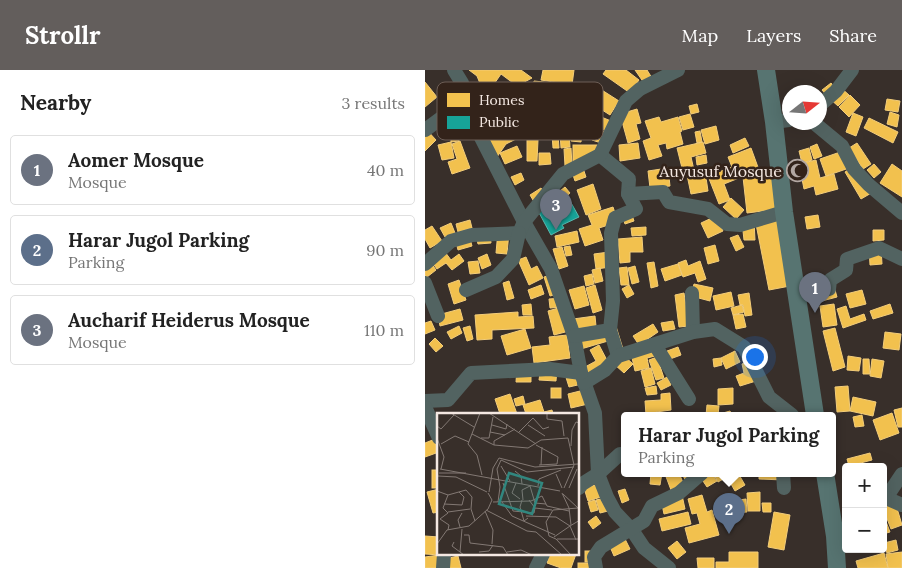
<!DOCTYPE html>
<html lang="en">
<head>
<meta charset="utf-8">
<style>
  body { margin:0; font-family:Lora,serif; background:#f2f2f2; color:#222 }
  .controls { position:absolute; right:15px; bottom:15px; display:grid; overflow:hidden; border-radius:5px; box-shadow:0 5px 20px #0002 }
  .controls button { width:45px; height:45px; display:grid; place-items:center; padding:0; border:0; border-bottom:1px solid #e0e0e0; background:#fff; color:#222; font:25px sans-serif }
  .compass { position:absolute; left:357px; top:15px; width:45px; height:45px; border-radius:50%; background:#fff; box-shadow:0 5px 20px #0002; rotate:73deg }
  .you { position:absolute; left:329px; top:286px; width:18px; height:18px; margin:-12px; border:4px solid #fff; border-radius:50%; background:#1a73e8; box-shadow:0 0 0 8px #1a73e833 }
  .badge { display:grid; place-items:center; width:32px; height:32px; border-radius:50%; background:#635e5c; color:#fff; font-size:16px; font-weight:700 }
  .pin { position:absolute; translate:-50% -41px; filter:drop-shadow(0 1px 2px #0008) }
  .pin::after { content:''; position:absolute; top:26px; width:18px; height:15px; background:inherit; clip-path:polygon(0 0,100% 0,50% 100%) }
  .popup { position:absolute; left:196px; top:342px; width:215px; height:65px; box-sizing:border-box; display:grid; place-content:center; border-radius:5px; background:#fff; filter:drop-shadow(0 1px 4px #0005); font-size:16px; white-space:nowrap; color:#767676 }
  .popup b { font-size:19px; color:#222 }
  .popup::after { content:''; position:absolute; left:50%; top:100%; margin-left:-10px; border:10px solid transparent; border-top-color:#fff }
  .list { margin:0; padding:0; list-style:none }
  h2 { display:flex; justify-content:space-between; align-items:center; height:65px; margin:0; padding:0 20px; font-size:21px }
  h2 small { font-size:16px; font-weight:400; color:#767676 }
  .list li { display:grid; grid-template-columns:32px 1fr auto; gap:15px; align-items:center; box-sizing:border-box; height:70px; margin:0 10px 10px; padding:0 10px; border:1px solid #e0e0e0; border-radius:5px }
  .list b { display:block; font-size:19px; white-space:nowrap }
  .list p { margin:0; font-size:16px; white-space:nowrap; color:#767676 }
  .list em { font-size:16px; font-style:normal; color:#767676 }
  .map { position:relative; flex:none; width:477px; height:498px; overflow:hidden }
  header { display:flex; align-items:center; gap:30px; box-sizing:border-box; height:70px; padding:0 25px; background:#635e5c; color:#fff }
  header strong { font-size:24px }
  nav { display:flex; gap:28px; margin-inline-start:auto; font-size:18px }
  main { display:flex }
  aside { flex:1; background:#fff }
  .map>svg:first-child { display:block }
</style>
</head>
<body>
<header>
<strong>Strollr</strong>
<nav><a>Map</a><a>Layers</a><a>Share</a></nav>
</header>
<main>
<aside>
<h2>Nearby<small>3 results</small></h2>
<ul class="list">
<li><span class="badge" style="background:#6b7280">1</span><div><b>Aomer Mosque</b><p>Mosque</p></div><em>40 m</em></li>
<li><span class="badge" style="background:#5c6f8a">2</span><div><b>Harar Jugol Parking</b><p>Parking</p></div><em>90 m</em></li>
<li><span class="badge" style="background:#6b7280">3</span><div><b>Aucharif Heiderus Mosque</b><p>Mosque</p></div><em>110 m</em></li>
</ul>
</aside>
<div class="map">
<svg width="477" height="498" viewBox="0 0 477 498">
  <rect width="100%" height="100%" fill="#382f2a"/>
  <!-- homes -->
  <g fill="#f2c14e" stroke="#f3cd7a">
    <polygon points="44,0 96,0 107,8 92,16 76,4 67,17 74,22 82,41 85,43 81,49 86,53 93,68 81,74 72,87 50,37 55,34 51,24 56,16 52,6"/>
    <polygon points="118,0 149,0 147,15 116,10"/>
    <polygon points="181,0 201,0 214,10 205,23 178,4"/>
    <polygon points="210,0 222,0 227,8 219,13"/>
    <polygon points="109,11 128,13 126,31 114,30 115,18 108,17"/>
    <polygon points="0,12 12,27 0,37"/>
    <polygon points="406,13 412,20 403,27 397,20"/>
    <polygon points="172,17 194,31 185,45 163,31"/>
    <polygon points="415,17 424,25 413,36 404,28"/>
    <polygon points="425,25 435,35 424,47 414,37"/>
    <polygon points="462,29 475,31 473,42 460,40"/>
    <polygon points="156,34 168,42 159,58 135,43 139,35 151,42"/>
    <polygon points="272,34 274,42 266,44 264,36"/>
    <polygon points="129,36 130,51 139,50 140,62 115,64 112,37"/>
    <polygon points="212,39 216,53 211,54 215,69 203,73 195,44"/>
    <polygon points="465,42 474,45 472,57 462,54"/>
    <polygon points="428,43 438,47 431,66 421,62"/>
    <polygon points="169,44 186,51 181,61 165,54"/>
    <polygon points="265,44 269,57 258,60 254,47"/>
    <polygon points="234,47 236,52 253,47 257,61 255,62 258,74 242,79 241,73 233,75 237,86 224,90 218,71 226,68 220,51"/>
    <polygon points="444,48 473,62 468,73 439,58"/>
    <polygon points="291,56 294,70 280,74 276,60"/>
    <polygon points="0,58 11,70 0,81"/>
    <polygon points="171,59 180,62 176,73 167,70"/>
    <polygon points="147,61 157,62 156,72 146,71"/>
    <polygon points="275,61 277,72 272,73 270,62"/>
    <polygon points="144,62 145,77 136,78 135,63"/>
    <polygon points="33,63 34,71 26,72 26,64"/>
    <polygon points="127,64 133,64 134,78 128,78"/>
    <polygon points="320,68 324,76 308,83 305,75"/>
    <polygon points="102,70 113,70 112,91 102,91"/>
    <polygon points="35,71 45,98 27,104 23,92 32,89 27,74"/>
    <polygon points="26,72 29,88 17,90 13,75"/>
    <polygon points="278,72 281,83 266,87 269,100 258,102 252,78"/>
    <polygon points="213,73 215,88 195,91 194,75"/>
    <polygon points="432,73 446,94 438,99 424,78"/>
    <polygon points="392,74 397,86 389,89 385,77"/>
    <rect x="148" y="75" width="24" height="18"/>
    <polygon points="92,76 97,87 80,94 75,83"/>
    <polygon points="146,78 147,96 140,96 139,79"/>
    <polygon points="326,78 334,100 299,114 305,130 294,134 283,106 307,97 303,87"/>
    <polygon points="384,78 387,90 377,93 374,81"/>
    <polygon points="421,80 427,97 401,106 395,89"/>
    <polygon points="114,83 125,83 126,94 114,95"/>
    <polygon points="281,85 282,93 272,95 271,87"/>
    <polygon points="391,90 395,108 409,104 413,119 391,125 389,116 379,119 374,94"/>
    <polygon points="449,94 456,102 449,108 442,100"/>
    <polygon points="467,94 477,101 477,127 455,113"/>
    <polygon points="431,95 448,122 436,129 420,102"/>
    <polygon points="158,98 161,107 150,111 147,102"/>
    <polygon points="243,98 245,116 225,118 223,101"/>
    <polygon points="280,101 283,121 266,124 262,105"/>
    <polygon points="96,103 99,110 90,115 86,107"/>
    <polygon points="350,104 354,139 322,143 318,107"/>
    <polygon points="168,114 176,139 161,145 152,120"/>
    <polygon points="140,117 145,123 136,131 130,125"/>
    <polygon points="116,118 122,127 111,135 105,125"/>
    <polygon points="306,128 319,140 311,149 298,137"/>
    <polygon points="188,137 193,152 174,158 178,170 160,176 154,159 167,155 163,145"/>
    <polygon points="206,142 209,151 200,154 197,146"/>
    <polygon points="351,144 365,216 344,220 330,149"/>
    <polygon points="393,145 395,157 382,159 380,147"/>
    <polygon points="291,146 298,161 283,168 276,153"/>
    <polygon points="45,150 47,158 33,162 31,154"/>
    <polygon points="329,151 330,170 319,170 317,152"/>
    <polygon points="26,153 30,163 20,167 15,158"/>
    <polygon points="7,156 17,171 5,178 0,169 0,160"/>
    <polygon points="221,157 221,165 207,166 206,158"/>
    <polygon points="448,160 459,160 459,170 448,171"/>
    <polygon points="73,161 84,162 82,184 71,183"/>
    <polygon points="152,161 154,172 132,177 130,166"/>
    <polygon points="65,163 66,173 53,174 51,165"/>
    <polygon points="44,165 47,176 33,180 30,168"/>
    <polygon points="313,165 319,177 311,181 305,168"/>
    <polygon points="217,167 218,182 205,182 205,192 195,193 193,169"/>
    <polygon points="290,175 294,191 283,194 279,178"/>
    <polygon points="145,176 147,185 141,186 139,177"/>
    <polygon points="137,177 143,196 134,199 128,179"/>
    <polygon points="17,178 26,190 34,184 39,191 27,200 21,193 12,199 4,188"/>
    <polygon points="444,178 456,178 457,194 445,195"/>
    <polygon points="184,182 186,197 171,199 169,184"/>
    <polygon points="62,184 66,195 57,199 53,188"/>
    <polygon points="101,187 106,199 112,196 118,208 104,215 93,190"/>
    <polygon points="4,190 11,200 2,207 0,205 0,193"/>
    <polygon points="261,190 263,196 275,191 281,209 273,212 270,203 258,207 253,193"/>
    <polygon points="53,191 55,203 45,204 43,192"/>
    <polygon points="229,192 233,216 226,218 222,193"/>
    <polygon points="253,194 257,205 240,211 236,199"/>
    <polygon points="210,196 214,212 207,214 203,198"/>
    <polygon points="202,197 204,215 196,215 194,198"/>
    <polygon points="175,198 178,211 170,213 167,200"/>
    <polygon points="129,204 136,223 125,226 119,207"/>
    <polygon points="167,204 169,214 161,216 159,206"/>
    <polygon points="34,210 41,230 29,234 23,214"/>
    <polygon points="84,211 89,228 82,230 78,213"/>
    <polygon points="408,213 412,227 393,232 389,219"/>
    <polygon points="269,214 288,218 285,231 266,226"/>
    <polygon points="116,215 119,224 106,229 103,220"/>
    <polygon points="170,215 177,240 168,243 161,218"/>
    <polygon points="204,215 209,224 202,228 197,219"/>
    <polygon points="159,216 164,235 150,239 144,220"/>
    <polygon points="437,220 441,234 425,238 421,224"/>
    <polygon points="306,222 309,236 291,240 288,226"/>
    <polygon points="259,223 264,256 254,257 250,225"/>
    <polygon points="324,223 327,245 320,246 318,235 315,235 313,225"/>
    <polygon points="137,228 138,237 125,238 124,229"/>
    <polygon points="106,234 107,245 98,245 97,235"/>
    <polygon points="409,234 412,255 398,257 395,236"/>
    <polygon points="465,234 468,243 448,249 445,241"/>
    <polygon points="317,235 319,242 308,245 306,238"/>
    <polygon points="421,236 425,249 439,244 441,250 418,258 412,239"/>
    <polygon points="137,237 144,261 129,265 123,241"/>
    <polygon points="35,239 38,250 15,256 13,245"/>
    <polygon points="93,242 93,247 108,246 109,258 67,260 67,269 52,270 50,245"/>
    <polygon points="318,244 321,257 311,259 308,245"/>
    <polygon points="170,246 171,256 149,259 148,249"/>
    <polygon points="6,251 10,260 0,264 0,253"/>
    <polygon points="248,251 250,259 238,261 236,253"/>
    <polygon points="190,253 198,279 183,271 156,279 152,266"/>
    <polygon points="228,254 233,262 214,275 208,266"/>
    <polygon points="34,256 37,263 26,269 22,262"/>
    <polygon points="45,256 48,269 42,271 38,258"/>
    <polygon points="410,258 420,297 408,301 398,261"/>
    <polygon points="100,259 106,278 82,285 76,266"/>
    <polygon points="460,262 476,264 474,280 458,278"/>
    <polygon points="142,265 145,288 109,293 107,277 125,275 124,267"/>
    <polygon points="10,268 18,276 11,282 4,274"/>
    <polygon points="226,274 230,286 222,288 224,298 210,301 205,279"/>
    <polygon points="174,275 184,294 164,304 160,297 171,291 165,280"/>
    <polygon points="253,277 256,285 245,289 242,281"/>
    <polygon points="310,281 315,292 301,299 296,288"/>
    <polygon points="198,285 208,294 199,303 189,294"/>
    <polygon points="423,286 436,288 434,301 422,300"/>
    <polygon points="232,287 239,308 231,310 224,290"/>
    <polygon points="296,288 297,295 289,297 288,289"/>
    <polygon points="438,289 444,289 445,304 438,304"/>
    <polygon points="447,289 459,291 456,308 445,306"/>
    <polygon points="324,291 331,311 315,316 311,306 319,303 317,294"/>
    <polygon points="116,296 132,298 131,311 114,310"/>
    <polygon points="92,297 106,297 106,312 91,312"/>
    <polygon points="226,298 230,314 220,317 216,301"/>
    <polygon points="139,301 157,314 144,317"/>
    <polygon points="242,307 246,315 236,320 232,313"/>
    <polygon points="231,316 232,324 222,325 220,318"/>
    <polygon points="423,316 425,341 412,342 410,317"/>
    <rect x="126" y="318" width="10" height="10"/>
    <polygon points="308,318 308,334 293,335 293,319"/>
    <polygon points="159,320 163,334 146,338 143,324"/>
    <polygon points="245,323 246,340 231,342 231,345 221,345 220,331 236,330 236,324"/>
    <polygon points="85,324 92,344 75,344 70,329"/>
    <polygon points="98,326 100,334 91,336 89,329"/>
    <polygon points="428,327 451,332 448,346 425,341"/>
    <polygon points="115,330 119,342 127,340 128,344 101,344 98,335"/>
    <polygon points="282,335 294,336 293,345 281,345"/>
    <polygon points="477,338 477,357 473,357 469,340"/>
    <polygon points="305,341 307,345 298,345 298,343"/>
    <polygon points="467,343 474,363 455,370 448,350"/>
    <polygon points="437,345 439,356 430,357 428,347"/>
    <polygon points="10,369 14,382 0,387 0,373"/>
    <polygon points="445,383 447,390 424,396 422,389"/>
    <rect x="7" y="400" width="7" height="18"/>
    <polygon points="226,403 237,403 235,415 225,414"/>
    <polygon points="245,403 254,403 259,415 246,420 240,404"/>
    <polygon points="257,403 270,403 261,412"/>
    <polygon points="278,403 286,403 292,411 282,417 274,405"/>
    <polygon points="288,403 313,403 320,415 310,421 302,407 293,412"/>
    <polygon points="334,403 359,403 359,410 334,409"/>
    <polygon points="182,412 186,424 163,431 159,418"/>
    <polygon points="14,419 14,442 8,443 2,422"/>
    <polygon points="200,419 204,430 197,433 193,421"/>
    <polygon points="335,422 335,441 323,441 322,423"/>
    <polygon points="257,425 260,439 239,444 236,430"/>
    <polygon points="277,425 282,442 287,440 294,465 264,473 260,458 275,454 272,443 267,444 263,429"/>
    <polygon points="184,427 187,440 175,443 171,430"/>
    <polygon points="469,428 477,455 466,459 458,438 458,431"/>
    <polygon points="321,429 322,442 307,443 306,431"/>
    <polygon points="170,430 173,440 166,442 163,432"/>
    <polygon points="337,433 346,433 346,442 338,442"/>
    <polygon points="263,442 266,454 237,461 234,449"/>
    <polygon points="349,442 365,445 359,480 343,477"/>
    <polygon points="171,446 176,453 168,459 163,452"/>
    <polygon points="458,449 460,449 465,462 458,464"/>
    <polygon points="198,465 205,479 189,486 183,472"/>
    <polygon points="0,466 14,467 15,485 0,484"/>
    <polygon points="471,470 473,480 462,483 459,473"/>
    <polygon points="252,471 261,482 252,489 243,478"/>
    <rect x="160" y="481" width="13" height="11"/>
    <polygon points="304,482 333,482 333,498 291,498 291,492 304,492"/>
    <polygon points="477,482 477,498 463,498 461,484"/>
    <polygon points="459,483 463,498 433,498 431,491"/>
    <polygon points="125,484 151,484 146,498 136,498 122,493"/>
    <polygon points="14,485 15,498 0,498 0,487"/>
    <polygon points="33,486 36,498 21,498 20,489"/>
    <polygon points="272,488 289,488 289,498 273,498"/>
    <rect x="153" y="493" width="21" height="5"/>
  </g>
  <!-- public -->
  <polygon fill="#17a398" stroke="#59b8ae" points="131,128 135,134 144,129 154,147 137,155 139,158 126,165 112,139"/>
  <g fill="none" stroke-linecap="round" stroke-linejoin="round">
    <!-- minor -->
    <g stroke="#526361" stroke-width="14">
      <polyline points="29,0 37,13 38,32 99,152 126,199 149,266 156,303 170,343 173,404 182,427 190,442 207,460 219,478 244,498"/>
      <polyline points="394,36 411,21 427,0"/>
      <polyline points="349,52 364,50"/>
      <polyline points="388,52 417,76 429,99 444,115 477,143"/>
      <polyline points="0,60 38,32"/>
      <polyline points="175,85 204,109 203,124"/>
      <polyline points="0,194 26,171 47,165 94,163 99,152 138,104 175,85 201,31 215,19 253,0"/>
      <polyline points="0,213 13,246"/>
      <polyline points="41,220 71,207 88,189 94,163"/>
      <polyline points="267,223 268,262"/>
      <polyline points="371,227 404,219 405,210 421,200 422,189 454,178 477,189"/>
      <polyline points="185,260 193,286"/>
      <polyline points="149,266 185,260 188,231 186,163 190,148 211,139 203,124 238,122 244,132 283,139 302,154 315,155 359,142"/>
      <polyline points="230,275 264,329"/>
      <polyline points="159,313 180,300 193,286 268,262 290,259 319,277 344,327 367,345"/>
      <polyline points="0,331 23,330 46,303 125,299 156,303"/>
      <polyline points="0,337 14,368"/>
      <polyline points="358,403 359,418"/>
      <polyline points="154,418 157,414 173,404 195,384"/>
      <polyline points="461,428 477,404"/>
      <polyline points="458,430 461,428 477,435"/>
      <polyline points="18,498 19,484"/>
      <polyline points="111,498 118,484"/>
      <polyline points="171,498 169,487 176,477 219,451 227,436 254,423 277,403"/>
    </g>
    <!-- major -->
    <g stroke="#577471" stroke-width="18">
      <polyline points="341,0 349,52 359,142 390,345"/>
      <polyline points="400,403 410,466 412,498"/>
    </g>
  </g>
  <!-- icons -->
  <defs>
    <symbol id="mosque-ring" viewBox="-11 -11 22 22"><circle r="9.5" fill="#33231a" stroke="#b2a7a2" stroke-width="1.5"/><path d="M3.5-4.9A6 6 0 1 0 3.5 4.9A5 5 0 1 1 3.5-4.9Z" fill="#b2a7a2"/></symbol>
  </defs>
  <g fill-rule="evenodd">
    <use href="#mosque-ring" x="360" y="88" width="25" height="25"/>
  </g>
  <g text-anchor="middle" stroke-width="5" stroke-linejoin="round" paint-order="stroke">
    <!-- poi labels -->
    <g font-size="16" fill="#f4e8e2" stroke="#33231a" text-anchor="end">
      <text x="357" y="107">Auyusuf Mosque</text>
    </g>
  </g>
  <!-- overview -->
  <g transform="translate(12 343)">
    <rect width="142" height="142" fill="#382f2a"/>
    <path fill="none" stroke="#837974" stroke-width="1" d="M14,0L37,14M43,0L31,31L40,42L45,62M52,0L99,31M110,0V6L125,8L127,23M55,12L69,16L70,11M91,12L108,23M0,13L4,16L17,2M53,19L68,22M82,19L96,5L106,16L112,14M35,21L57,32L91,35L104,27L131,25L137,52L127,75M0,25L7,44L4,56M44,25H52L56,4M4,31L18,23L32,29M57,32V28L78,16M99,32L121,44L120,51L102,52M134,33L135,17L139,9L143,10M104,52L105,34M64,53L73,68M3,56L123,78M78,58L84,63L85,71M2,60H29M119,61L125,75M1,63L19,64L50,79M66,70L76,98L97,100L98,95M79,70L75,80L83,86M101,73L102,66L124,57M63,74L60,56L64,47L90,59L137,54M132,75L140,56M0,78L11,82L29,77L35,84L34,96L38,108M52,79L56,55L62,45L98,54L141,51M125,80L132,95L134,112M126,81L141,95M11,82L6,95L11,100L3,106L12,112L11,117M85,87L83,94L87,108L91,105M86,87L85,77L93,73L98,90L109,91M92,87L98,95L115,97M56,89L94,88L105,83L110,93L132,98M61,89L63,74M65,89L75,103L118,122M7,91L25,92L27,84L22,79M49,97L90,118L99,119L125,142M48,98L56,117L55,131M11,99L33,96M89,103L119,104L133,113L143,107M133,113L139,127M23,114L21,107L25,100M27,122H32L33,130L66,134L71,142M112,123L109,109L116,97L141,95M112,123L119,126L134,142M117,124L133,113M120,126H143M17,129L15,133L27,142M0,131L10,117L32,113L51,96L55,87L51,80M23,139L25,116M42,139L52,138L56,132M70,139L84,137L95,142"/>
    <path fill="#31877f" fill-opacity="0.15" stroke="#31877f" stroke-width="2.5" d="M72,60L105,70L95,101L62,91Z"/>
    <rect width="142" height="142" fill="none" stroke="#f4e8e2" stroke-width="2.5"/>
  </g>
  <!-- legend -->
  <rect x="12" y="12" width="166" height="58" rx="8" fill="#33231a" stroke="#6d5e56" stroke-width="1"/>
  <rect x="22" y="23" width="23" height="14" fill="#f2c14e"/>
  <rect x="22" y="46" width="23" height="13" fill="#17a398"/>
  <g font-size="14" fill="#f4e8e2">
    <text x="54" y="35">Homes</text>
    <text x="54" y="57">Public</text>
  </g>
</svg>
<div class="controls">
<button>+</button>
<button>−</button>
</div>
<svg class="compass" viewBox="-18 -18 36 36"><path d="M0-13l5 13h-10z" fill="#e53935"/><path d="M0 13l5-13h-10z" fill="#767676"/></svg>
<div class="you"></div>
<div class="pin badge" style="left:390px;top:243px;background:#6b7280">1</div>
<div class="pin badge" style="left:304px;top:464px;background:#5c6f8a">2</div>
<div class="popup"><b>Harar Jugol Parking</b>Parking</div>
<div class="pin badge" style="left:131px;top:160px;background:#6b7280">3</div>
</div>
</main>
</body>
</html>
